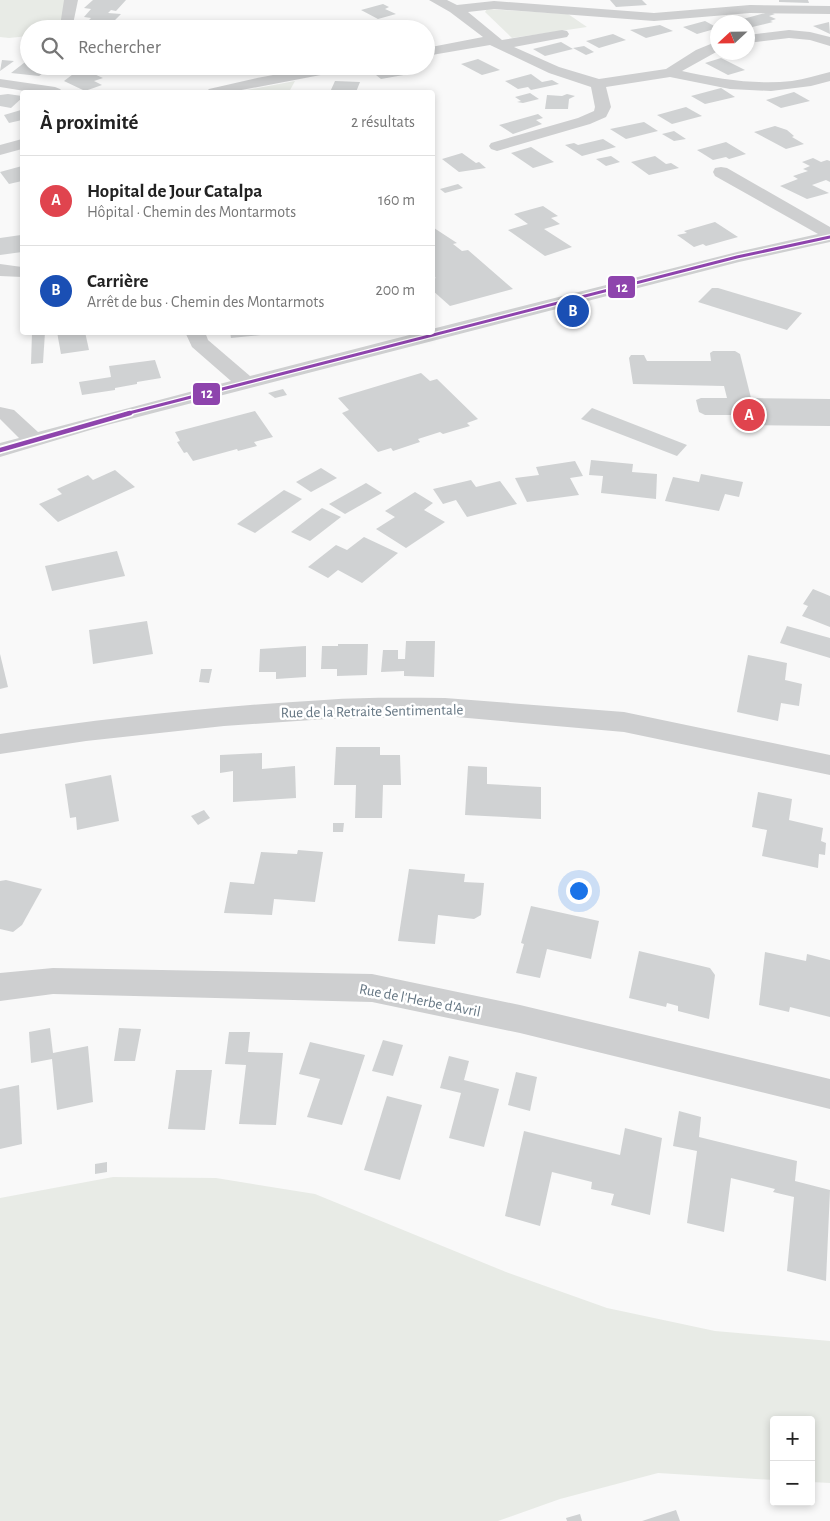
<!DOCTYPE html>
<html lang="fr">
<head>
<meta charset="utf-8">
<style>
  body { margin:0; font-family:"Alegreya Sans",sans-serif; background:#f6f6f6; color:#222 }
  .controls { position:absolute; right:15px; bottom:15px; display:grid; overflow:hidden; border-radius:5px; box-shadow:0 2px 8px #0003 }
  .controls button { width:45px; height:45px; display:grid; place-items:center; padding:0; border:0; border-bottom:1px solid #e0e0e0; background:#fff; color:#222; font:25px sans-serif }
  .compass { position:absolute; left:710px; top:15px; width:45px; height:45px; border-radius:50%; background:#fff; box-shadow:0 2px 8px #0003; rotate:248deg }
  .you { position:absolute; left:578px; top:890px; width:18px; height:18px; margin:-12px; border:4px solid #fff; border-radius:50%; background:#1a73e8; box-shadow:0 0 0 8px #1a73e833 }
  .badge { display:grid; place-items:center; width:32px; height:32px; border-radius:50%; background:#b45309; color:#fff; font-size:16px; font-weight:700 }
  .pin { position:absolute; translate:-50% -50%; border:2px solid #fff; box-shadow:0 1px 5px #0006 }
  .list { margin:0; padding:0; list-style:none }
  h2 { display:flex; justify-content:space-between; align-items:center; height:65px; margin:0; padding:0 20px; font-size:21px }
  h2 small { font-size:16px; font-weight:400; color:#767676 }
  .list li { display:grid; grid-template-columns:32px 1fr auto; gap:15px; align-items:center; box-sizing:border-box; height:90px; padding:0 20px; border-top:1px solid #e0e0e0 }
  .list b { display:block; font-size:19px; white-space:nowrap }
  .list p { margin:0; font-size:16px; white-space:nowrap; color:#767676 }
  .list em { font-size:16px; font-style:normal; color:#767676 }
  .icon { flex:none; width:28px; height:28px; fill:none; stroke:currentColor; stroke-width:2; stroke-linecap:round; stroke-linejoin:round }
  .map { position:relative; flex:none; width:830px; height:1521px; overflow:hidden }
  .search { position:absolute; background:#fff; box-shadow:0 2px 8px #0003; left:20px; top:20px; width:415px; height:55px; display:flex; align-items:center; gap:12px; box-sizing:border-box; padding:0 18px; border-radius:28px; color:#767676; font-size:19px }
  .panel { position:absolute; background:#fff; box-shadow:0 2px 8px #0003; left:20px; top:90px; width:415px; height:245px; border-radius:5px }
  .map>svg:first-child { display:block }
</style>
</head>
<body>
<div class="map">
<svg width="830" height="1521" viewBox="0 0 830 1521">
  <rect width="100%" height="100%" fill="#f9f9f9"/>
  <!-- green -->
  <g fill="#e8ebe6">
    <polygon points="0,0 66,0 61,26 74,29 29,29 29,36 9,38 0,37"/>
    <polygon points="487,9 568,14 587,27 512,38 485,12"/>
    <polygon points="295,81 289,92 236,92"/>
    <polygon points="113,1177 216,1178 315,1194 506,1272 607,1308 715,1331 830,1341 830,1483 811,1482 811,1420 774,1420 774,1480 658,1473 560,1499 498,1521 0,1521 0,1198"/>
  </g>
  <!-- building -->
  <g fill="#d0d2d3">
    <polygon points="93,0 126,0 116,11 111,10 108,13 121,14 115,20 111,20 108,23 88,21 91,18 84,17 91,9 84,8"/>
    <polygon points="610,0 642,0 647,5 616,7"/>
    <polygon points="779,0 808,0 809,3 779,2"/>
    <polygon points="383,4 389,7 385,9 396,14 378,19 361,10"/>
    <polygon points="769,12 775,14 769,16 776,19 770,21 773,22 748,28 748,22 732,22"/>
    <polygon points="705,21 718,28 697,34 683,27"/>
    <polygon points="829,22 830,34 813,26"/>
    <polygon points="660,25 673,31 646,38 630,30"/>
    <polygon points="613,34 626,40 599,48 586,41"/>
    <polygon points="561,42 573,49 545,56 533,49"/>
    <polygon points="584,46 594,52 586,55 573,48"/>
    <polygon points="721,58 745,70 728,75 705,63"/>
    <polygon points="29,59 29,66 53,66 39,76 11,73"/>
    <polygon points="478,59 500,70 482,75 461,64"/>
    <polygon points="2,60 14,61 0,71"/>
    <polygon points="397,66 410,69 415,73 381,79 371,71"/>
    <polygon points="81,68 103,78 94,81 102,85 85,91 64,81"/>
    <polygon points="531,74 542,82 552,80 559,84 531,90 528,87 518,89 505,81"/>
    <polygon points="335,81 360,82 356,92 330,92"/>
    <polygon points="721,88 735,97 705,104 691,96"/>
    <polygon points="794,92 810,101 781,108 766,100"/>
    <polygon points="530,93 539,99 523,103 517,102 521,101 515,97"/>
    <polygon points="8,94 22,96 22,98 11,108 0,106 0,95"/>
    <polygon points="567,94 575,96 569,99 568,109 545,109 547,95 562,96"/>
    <polygon points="686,107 702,116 672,124 657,115"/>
    <polygon points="21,110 22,120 9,123 4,115"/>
    <polygon points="538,114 543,118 536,120 542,124 513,134 499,125"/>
    <polygon points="644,122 658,131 626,139 610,129"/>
    <polygon points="775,126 787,130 794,136 792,137 804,144 786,149 754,132"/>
    <polygon points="674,131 686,139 674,141 662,134"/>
    <polygon points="603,139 616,147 582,156 565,145 574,143 578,145"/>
    <polygon points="726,142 746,154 729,159 726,157 713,160 697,150"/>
    <polygon points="531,147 554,162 533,168 511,153"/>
    <polygon points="462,153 476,163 479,162 486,168 459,172 442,159"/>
    <polygon points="611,156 620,162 606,166 596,159"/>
    <polygon points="655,156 666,164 671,163 679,168 649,175 631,162"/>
    <polygon points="813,158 821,162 827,160 830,161 830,182 826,180 812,185 829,193 807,199 780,186 798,179 793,176 808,171 803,169 810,166 802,162"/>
    <polygon points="22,166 22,181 9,184 0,172"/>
    <polygon points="458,184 463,188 445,193 440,189"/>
    <polygon points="543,206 558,216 551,218 560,224 544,229 572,247 545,256 508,230 528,224 514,214"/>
    <polygon points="715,222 738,237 706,246 703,244 694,247 677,235 687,233 684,231"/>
    <polygon points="434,228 457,243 453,244 462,251 468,250 513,289 450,306 432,290 432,279 436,278 432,275"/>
    <polygon points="21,235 22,252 0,255 0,238"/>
    <polygon points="712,288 718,288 802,313 787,330 698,302"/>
    <polygon points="32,332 45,332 43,363 31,364"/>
    <polygon points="57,332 85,332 89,350 61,354"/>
    <polygon points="230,332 261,332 261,335 231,338"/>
    <polygon points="713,351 735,351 740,354 751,398 830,399 830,426 734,425 731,415 705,415 699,412 696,400 701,398 727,398 724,386 633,384 629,358 631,355 644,355 647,361 711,361 710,353"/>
    <polygon points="155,360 161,378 137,382 137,384 115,388 115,390 82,395 79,382 111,377 109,366"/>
    <polygon points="421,373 430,381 437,379 478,419 467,423 470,426 443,434 440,432 418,439 420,442 393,451 391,448 378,452 342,413 349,410 338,398"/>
    <polygon points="283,389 287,395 275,398 268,393"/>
    <polygon points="592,408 687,445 677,456 581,419"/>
    <polygon points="255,411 273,437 254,442 257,446 238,451 237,449 193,461 187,452 184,453 177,442 180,441 175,432"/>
    <polygon points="591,460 633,464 632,472 657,474 656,499 601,493 603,476 589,475"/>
    <polygon points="575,461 583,476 570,478 579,495 527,502 515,478 539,475 536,467"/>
    <polygon points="321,468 337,478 311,492 296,482"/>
    <polygon points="115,470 135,487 58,522 39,504 62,494 57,489 88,475 93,480"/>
    <polygon points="701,474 743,482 739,497 725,494 719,511 665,501 673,477 699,482"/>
    <polygon points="471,480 476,487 500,481 517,504 467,517 456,500 443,504 433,489"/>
    <polygon points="366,483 382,493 345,514 329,504"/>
    <polygon points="284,490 302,499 255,533 237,524"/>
    <polygon points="415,492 433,503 424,510 445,522 406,548 376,529 395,517 385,511"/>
    <polygon points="322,508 341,517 310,541 291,532"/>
    <polygon points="364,537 398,553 362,583 338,570 328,578 308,567 336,545 347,550"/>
    <polygon points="117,551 125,576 52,591 45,566"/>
    <polygon points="813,589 830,596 830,627 802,616 808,606 803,604"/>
    <polygon points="147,621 153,654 93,664 89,630"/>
    <polygon points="787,626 830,638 830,658 780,643"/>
    <polygon points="406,641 435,641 434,677 404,676 404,671 381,672 383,650 398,650 398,659 405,659"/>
    <polygon points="338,644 368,644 367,675 337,676 337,669 321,669 322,646 338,646"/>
    <polygon points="306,646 306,677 276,679 276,672 259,672 260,649"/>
    <polygon points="0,654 8,687 0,689"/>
    <polygon points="748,655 787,663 785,680 802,684 799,706 781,703 778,721 737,712"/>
    <polygon points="201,669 212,669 209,683 199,682"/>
    <polygon points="336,747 380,747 380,755 400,755 401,785 383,785 382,818 355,818 356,785 334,785"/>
    <polygon points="262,753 262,769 295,766 296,798 233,802 233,771 220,773 220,755"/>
    <polygon points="468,766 487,767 487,784 541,787 541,819 465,815"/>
    <polygon points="111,775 119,821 77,830 76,817 70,818 65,784"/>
    <polygon points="758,792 792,799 789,820 823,828 821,841 826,843 825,855 819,854 818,868 762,856 767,830 752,827"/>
    <polygon points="204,810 210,818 198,825 191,816"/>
    <polygon points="333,823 344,823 343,832 333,832"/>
    <polygon points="298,850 323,852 315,902 274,899 272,915 224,913 230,882 254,884 261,852 297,854"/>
    <polygon points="409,869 465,874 464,882 484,883 481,915 474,919 438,915 435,944 398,941"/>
    <polygon points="6,880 42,889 22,925 13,932 0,929 0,881"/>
    <polygon points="531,906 599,921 591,959 547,949 540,978 516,973 524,944 521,943"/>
    <polygon points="639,951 710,968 715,975 709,1019 678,1011 678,1006 667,1003 666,1007 629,998"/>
    <polygon points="765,952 806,961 807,954 830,960 830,1017 790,1007 789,1012 759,1005"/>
    <polygon points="50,1028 53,1053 88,1046 93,1102 57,1110 52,1059 31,1063 29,1032"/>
    <polygon points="119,1028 141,1029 135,1061 114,1061"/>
    <polygon points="229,1032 250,1032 248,1052 283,1053 276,1125 239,1124 246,1065 225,1064"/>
    <polygon points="383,1040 403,1045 393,1076 372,1071"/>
    <polygon points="310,1042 365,1055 342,1125 307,1117 320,1079 299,1074"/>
    <polygon points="449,1056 469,1061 464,1080 499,1089 484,1147 449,1138 461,1093 440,1088"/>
    <polygon points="176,1070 212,1070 205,1130 168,1129"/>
    <polygon points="516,1072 537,1077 530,1111 508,1105"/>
    <polygon points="19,1085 22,1144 0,1149 0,1089"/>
    <polygon points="387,1096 422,1105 400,1180 364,1170"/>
    <polygon points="679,1111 701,1117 699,1137 797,1161 795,1181 830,1190 826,1281 787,1271 794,1197 773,1192 775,1189 731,1178 724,1232 687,1223 697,1151 673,1146"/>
    <polygon points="625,1128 662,1138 650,1215 611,1205 614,1194 591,1189 592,1182 552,1172 540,1226 505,1216 524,1131 620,1155"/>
    <polygon points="107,1162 107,1172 95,1174 95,1164"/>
    <polygon points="676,1510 680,1521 642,1521"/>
    <polygon points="580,1514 582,1521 567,1521 566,1518"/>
  </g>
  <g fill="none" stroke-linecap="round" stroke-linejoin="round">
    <!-- minor -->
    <g fill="#cecfd0" fill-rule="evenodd">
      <polygon points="64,0 78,0 72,29 62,29 60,26"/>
      <path d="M429,0H447L457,5L494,1L654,13L750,5L830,6V14L750,13L654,21L494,9L468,12L502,40L562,30L567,31L569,34L567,37L514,47L559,67L599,79L666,69L696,50L718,41V51L682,71C718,79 756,85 792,81C805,79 817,75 830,72V81L811,86L771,91L730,89L670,77L606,87L611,107L606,117L590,124L497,151L491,149L489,146L491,143L578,118L594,111L595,107L591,87L549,73L490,45L426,56V48L483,37L450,12Z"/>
      <polygon points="789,30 810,32 830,37 830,46 810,40 789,38 748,43 748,35"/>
      <polygon points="321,66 354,66 347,70 231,92 206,92 209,89 257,78"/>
      <polygon points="0,79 55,87 60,89 63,92 31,92 0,87"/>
      <polygon points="22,139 22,149 0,155 0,145"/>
      <polygon points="721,167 727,168 830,227 830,242 739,262 107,425 0,457 0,443 19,438 0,419 0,407 14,410 38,432 231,381 192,347 185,332 205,332 208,340 250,376 421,332 432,332 432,329 737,252 818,234 715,176 713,172 715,168"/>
      <polygon points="0,264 22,267 22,277 0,276"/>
      <path d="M445,698L624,712L830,755V775L624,732L445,716L326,719L224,726L86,741L0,754V734C107,718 215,706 324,700C364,697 405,698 445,698Z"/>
      <polygon points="53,968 372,974 520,1005 830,1079 830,1109 520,1033 372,1002 53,994 0,1001 0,973"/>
    </g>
    <defs>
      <polyline id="bus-1-far1" points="125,414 737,257 830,237"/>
      <polyline id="bus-1" points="0,450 130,413"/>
    </defs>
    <!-- bus-1-far1 casing -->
    <use href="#bus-1-far1" stroke="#fff" stroke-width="5.5"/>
    <!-- bus-1 casing -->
    <use href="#bus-1" stroke="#fff" stroke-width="8"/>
    <!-- bus-1-far1 -->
    <use href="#bus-1-far1" stroke="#8e44ad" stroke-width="3"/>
    <!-- bus-1 -->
    <use href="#bus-1" stroke="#8e44ad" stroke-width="4.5"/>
  </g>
  <g text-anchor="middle" stroke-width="5" stroke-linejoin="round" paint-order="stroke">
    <!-- street labels -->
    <g font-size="15" fill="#657683" stroke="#fff">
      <text transform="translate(372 711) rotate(-1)" y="5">Rue de la Retraite Sentimentale</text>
      <text transform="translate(420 1000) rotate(11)" y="5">Rue de l'Herbe d'Avril</text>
    </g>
  </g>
  <g stroke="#fff" stroke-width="2">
    <rect x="607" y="275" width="29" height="24" rx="5" fill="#8e44ad"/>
    <rect x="192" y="382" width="29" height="24" rx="5" fill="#8e44ad"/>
  </g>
  <g font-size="14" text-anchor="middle" font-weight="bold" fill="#fff">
    <text x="622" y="292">12</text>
    <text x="207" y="398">12</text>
  </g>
</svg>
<div class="controls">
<button>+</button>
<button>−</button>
</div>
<svg class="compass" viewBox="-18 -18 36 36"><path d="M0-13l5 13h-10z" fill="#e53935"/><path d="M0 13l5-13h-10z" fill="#767676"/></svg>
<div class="you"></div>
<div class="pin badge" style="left:749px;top:415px;background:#e0444e">A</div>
<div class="pin badge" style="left:573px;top:311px;background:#1a4fb4">B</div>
<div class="search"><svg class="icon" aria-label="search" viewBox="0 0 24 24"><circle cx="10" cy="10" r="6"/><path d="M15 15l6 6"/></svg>Rechercher</div>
<section class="panel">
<h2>À proximité<small>2 résultats</small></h2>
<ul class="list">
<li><span class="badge" style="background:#e0444e">A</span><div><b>Hopital de Jour Catalpa</b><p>Hôpital · Chemin des Montarmots</p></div><em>160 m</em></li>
<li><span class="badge" style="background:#1a4fb4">B</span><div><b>Carrière</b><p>Arrêt de bus · Chemin des Montarmots</p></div><em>200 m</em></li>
</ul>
</section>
</div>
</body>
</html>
